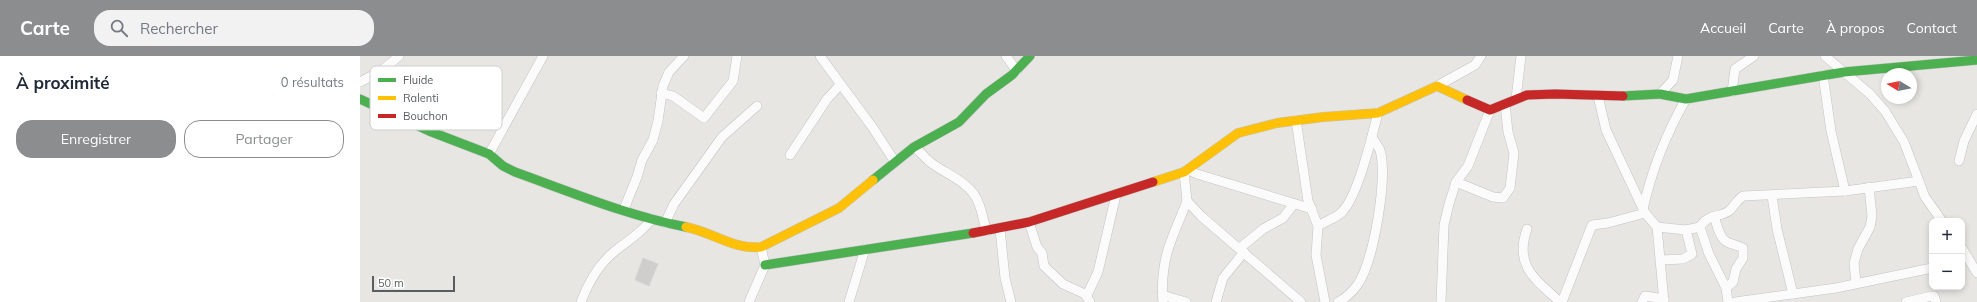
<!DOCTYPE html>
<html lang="fr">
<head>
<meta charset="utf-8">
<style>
  body { margin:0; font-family:Mulish,sans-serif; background:#f2f2f3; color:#1f2937 }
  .controls { position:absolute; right:12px; bottom:12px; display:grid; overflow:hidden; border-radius:8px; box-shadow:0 2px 6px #0003 }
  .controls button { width:36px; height:36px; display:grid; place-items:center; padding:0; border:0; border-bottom:1px solid #e0e1e3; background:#fff; color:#1f2937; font:20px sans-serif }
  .compass { position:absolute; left:1521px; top:12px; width:36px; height:36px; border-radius:50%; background:#fff; box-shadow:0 2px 6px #0003; rotate:280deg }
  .scale { position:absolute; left:12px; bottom:10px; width:83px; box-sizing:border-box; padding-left:4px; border:2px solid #595d60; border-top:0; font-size:11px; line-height:14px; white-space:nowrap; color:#595d60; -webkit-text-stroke:3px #fff; paint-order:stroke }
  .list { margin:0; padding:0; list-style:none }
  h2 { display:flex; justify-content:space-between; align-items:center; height:52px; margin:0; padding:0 16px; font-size:17px }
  h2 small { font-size:13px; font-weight:400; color:#747a83 }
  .actions { display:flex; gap:8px; padding:12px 16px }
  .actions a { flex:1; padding:9px 0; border:1px solid #8b8d8e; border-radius:16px; text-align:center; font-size:14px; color:#8b8d8e }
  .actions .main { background:#8b8d8e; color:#fff }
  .icon { flex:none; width:22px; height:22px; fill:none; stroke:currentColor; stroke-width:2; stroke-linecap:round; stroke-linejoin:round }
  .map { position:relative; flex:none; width:1617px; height:246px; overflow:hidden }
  header { display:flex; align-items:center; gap:24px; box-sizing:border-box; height:56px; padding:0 20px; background:#8b8d8e; color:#fff }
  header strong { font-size:19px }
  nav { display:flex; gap:22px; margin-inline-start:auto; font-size:14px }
  .search { width:280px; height:36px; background:#f2f2f3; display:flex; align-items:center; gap:10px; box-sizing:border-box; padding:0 14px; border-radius:16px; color:#747a83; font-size:15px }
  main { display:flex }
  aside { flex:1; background:#fff }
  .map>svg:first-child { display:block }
</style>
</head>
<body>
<header>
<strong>Carte</strong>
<div class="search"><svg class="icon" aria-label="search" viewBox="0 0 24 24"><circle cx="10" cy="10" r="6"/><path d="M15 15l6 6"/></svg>Rechercher</div>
<nav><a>Accueil</a><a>Carte</a><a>À propos</a><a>Contact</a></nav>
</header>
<main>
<aside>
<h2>À proximité<small>0 résultats</small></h2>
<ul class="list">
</ul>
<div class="actions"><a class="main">Enregistrer</a><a>Partager</a></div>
</aside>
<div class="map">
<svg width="1617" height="246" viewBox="0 0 1617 246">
  <rect width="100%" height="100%" fill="#e8e6e3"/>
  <!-- building -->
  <polygon fill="#d0cecc" stroke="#d7d5d2" points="283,202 298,208 289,230 275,224"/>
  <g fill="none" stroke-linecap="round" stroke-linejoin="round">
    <defs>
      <g id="street">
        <polyline points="460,0 513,72 535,106"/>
        <polyline points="646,0 657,15"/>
        <polyline points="1465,0 1510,38 1525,55 1544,86 1565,141 1582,165"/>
        <polyline points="1463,19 1471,75 1485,135"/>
        <polyline points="0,26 21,15 39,0"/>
        <polyline points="1077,30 1115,9 1121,0"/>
        <polyline points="1372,36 1375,13 1394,0"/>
        <polyline points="301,37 313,40 344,62 373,25 377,0"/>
        <polyline points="1300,38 1313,24 1318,0"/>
        <polyline points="1238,40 1246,74 1285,157 1297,171 1304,246"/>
        <polyline points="1156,43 1161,0"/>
        <polyline points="936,64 948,145 958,170 956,199 965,246"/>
        <path d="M554,91C560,95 564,101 570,106C584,117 605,124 615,140C622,150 622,163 627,175"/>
        <polyline points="129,98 183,0"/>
        <polyline points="430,99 467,43 480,29"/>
        <polyline points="1599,105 1604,85 1617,58"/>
        <polyline points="828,114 837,118 952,153"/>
        <polyline points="824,116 827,145 841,160 941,246"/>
        <polyline points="1096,126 1133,141 1143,142 1150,132 1154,97 1148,76 1145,48"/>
        <polyline points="1412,140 1417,173 1433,238"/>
        <polyline points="264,153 277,121 282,104 293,84 298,65 303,30 309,16 324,0"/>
        <path d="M1283,153C1292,113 1306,78 1326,43"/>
        <path d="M1354,160C1357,168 1359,182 1367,186C1373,189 1377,189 1383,192V202L1376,213L1373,226L1366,232"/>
        <polyline points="669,166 677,191 682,197 684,210 703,228 725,238 730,246"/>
        <polyline points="305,167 314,148 362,81 397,50"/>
        <path d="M958,170C966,165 976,162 982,156C998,140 1012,80 1018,57"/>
        <path d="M1297,171L1326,174L1340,171C1348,157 1361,162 1370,154C1375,149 1377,144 1383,140L1485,135L1559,125"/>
        <polyline points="1340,171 1349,198 1366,232 1368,246"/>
        <polyline points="640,173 645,222 651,246"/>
        <path d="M1167,173C1154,210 1175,223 1200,246"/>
        <polyline points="880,192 903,173 923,162 933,149"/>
        <polyline points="1602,192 1617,217"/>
        <polyline points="1301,204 1323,203 1332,198 1326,174"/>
        <polyline points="1496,227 1494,207 1498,193 1510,171 1512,160 1509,131"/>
        <polyline points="725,238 728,237 738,216 756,139"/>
        <polyline points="802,239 826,246"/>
        <path d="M221,246C228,227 239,208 255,195C269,184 281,177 292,163"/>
        <polyline points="389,246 405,209 401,191"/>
        <polyline points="489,246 505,193"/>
        <path d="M803,246C801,227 804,202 811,185C816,171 822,158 827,145"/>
        <polyline points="856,246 863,222 884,196"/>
        <path d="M978,246C986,242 993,235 998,228C1014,204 1028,121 1020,94C1018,90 1014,85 1012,81"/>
        <polyline points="1081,246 1084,169 1089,148 1096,126 1108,110 1130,54"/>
        <polyline points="1202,246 1232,169 1248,167 1285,157"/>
        <polyline points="1282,246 1285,240 1304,243"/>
        <polyline points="1375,246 1476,232 1572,212"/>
        <polyline points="1546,246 1572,240 1574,240 1576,246"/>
      </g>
      <g id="fast">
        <polyline points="1263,40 1300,38 1326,43 1484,16 1617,4"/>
        <path d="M0,43L69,75L129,98L143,110L155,116C211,136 268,160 326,171"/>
        <polyline points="513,124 554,91 599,66 626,38 652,19 670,0"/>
        <polyline points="405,209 613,177"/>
      </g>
      <g id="slow">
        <polyline points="793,126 824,116 878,77 917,67 963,61 1018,57 1077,30 1107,44"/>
        <path d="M326,171C352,176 374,194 401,191L479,152L513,124"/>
      </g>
      <g id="jam">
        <polyline points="1107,44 1130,54 1167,39 1195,38 1263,40"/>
        <polyline points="613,177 669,166 793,126"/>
      </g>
    </defs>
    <!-- street casing -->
    <use href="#street" stroke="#c4c3c4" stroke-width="10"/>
    <!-- fast casing -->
    <use href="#fast" stroke="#c3c3c4" stroke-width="10"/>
    <!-- slow casing -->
    <use href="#slow" stroke="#c3c3c4" stroke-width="10"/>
    <!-- jam casing -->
    <use href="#jam" stroke="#c3c3c4" stroke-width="10"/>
    <!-- street -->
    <use href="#street" stroke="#fcfbfb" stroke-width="9"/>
    <!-- fast -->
    <use href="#fast" stroke="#4caf50" stroke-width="9"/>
    <!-- slow -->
    <use href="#slow" stroke="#ffc107" stroke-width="9"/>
    <!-- jam -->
    <use href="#jam" stroke="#c62828" stroke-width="9"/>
  </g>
  <!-- legend -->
  <rect x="10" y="10" width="132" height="64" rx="6" fill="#fff" stroke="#cdcecf" stroke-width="1"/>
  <rect x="18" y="22" width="18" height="4" fill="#4caf50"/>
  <rect x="18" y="40" width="18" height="4" fill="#ffc107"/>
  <rect x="18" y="58" width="18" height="4" fill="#c62828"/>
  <g font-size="11" fill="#595d60">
    <text x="43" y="28">Fluide</text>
    <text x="43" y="46">Ralenti</text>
    <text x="43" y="64">Bouchon</text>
  </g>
</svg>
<div class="controls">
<button>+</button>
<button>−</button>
</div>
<svg class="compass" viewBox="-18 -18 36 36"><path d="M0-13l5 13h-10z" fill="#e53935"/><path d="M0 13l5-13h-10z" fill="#747a83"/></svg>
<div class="scale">50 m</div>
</div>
</main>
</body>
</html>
